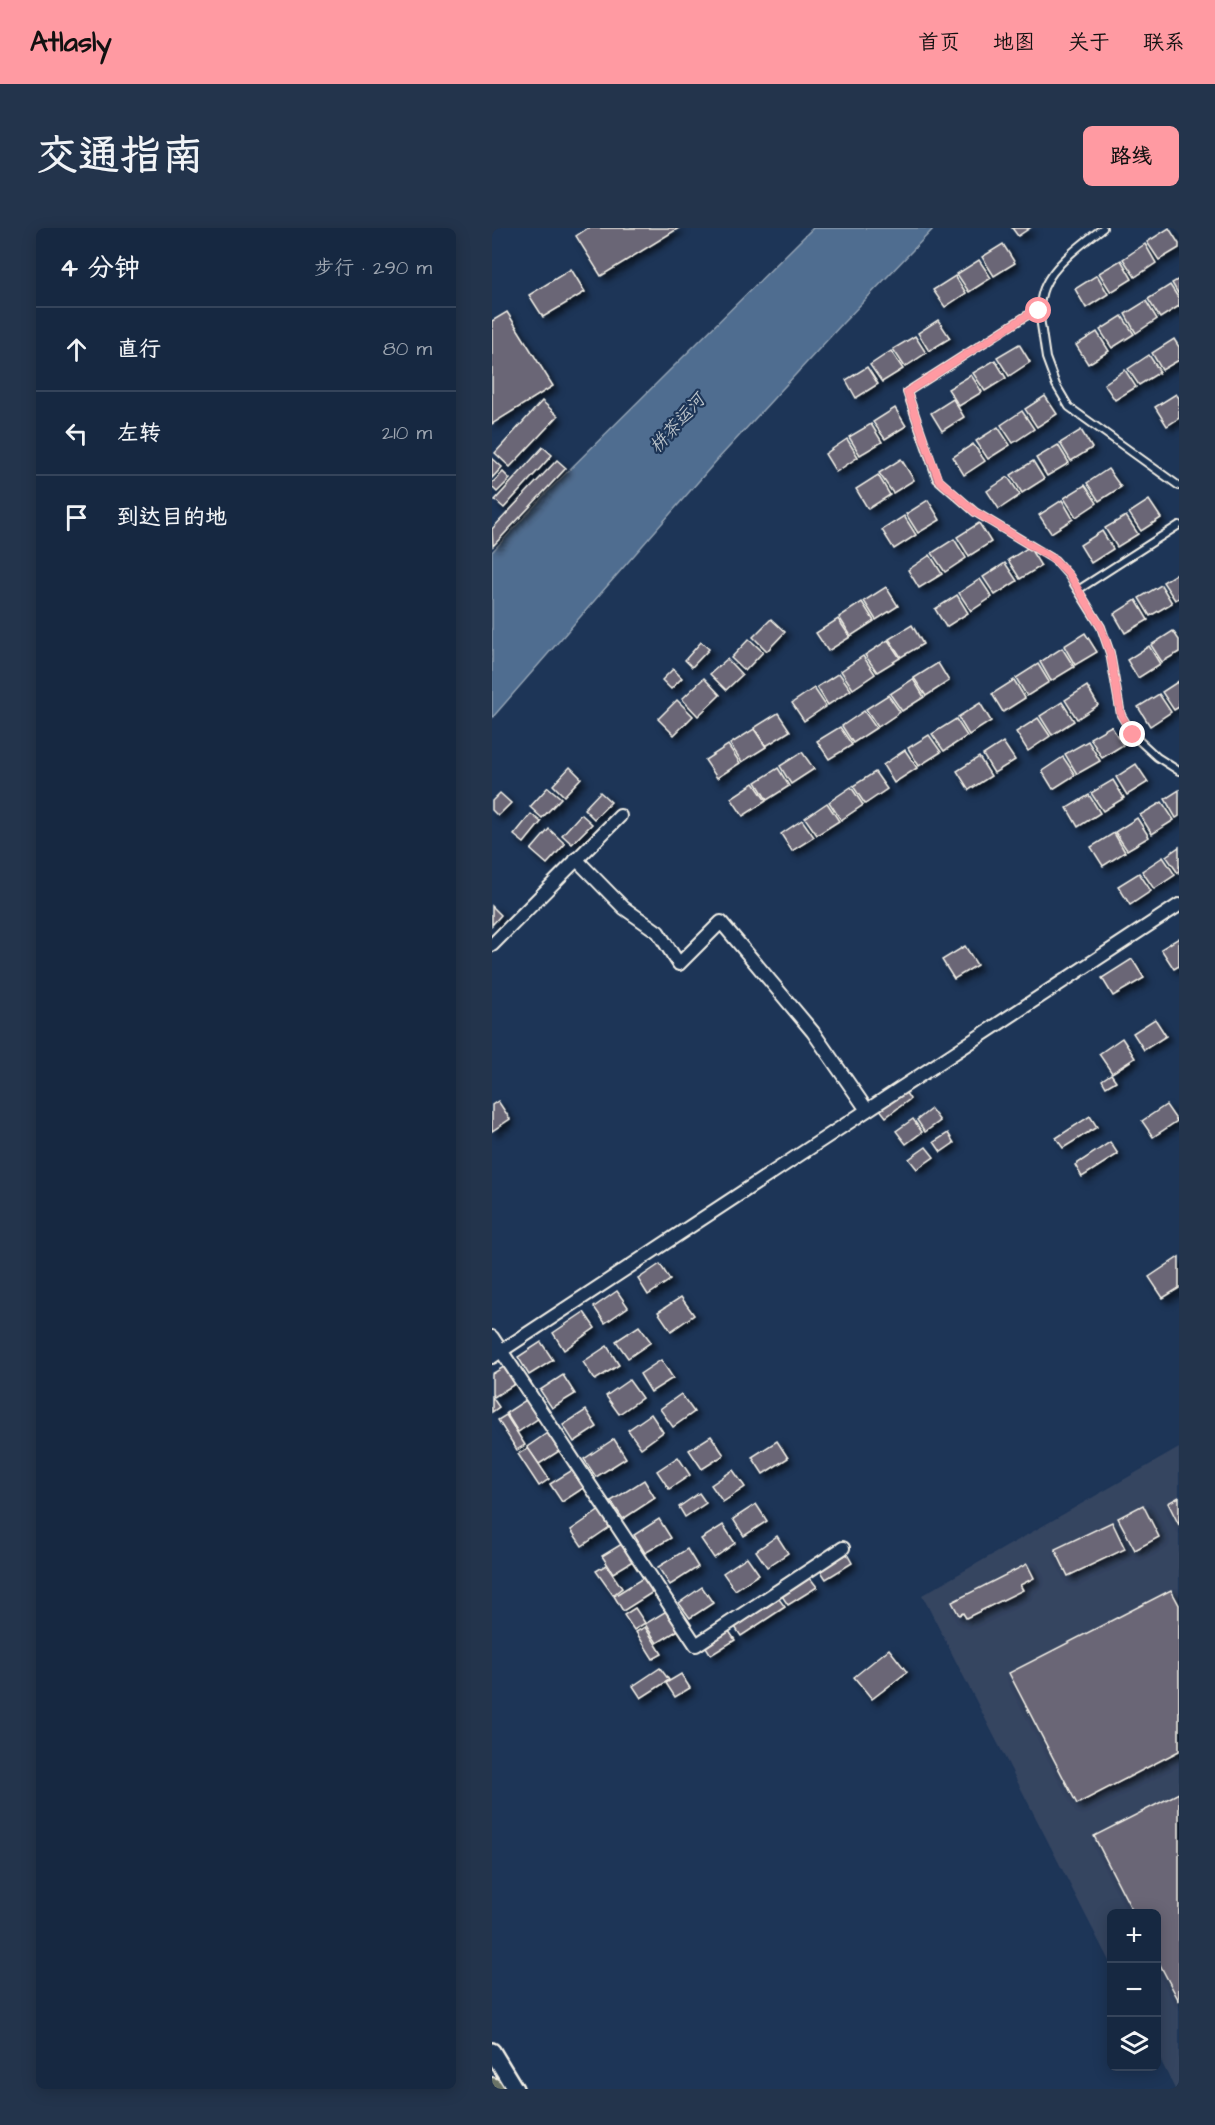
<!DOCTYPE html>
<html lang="zh">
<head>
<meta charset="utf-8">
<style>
  body { margin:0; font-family:"Architects Daughter","LXGW WenKai TC",sans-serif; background:#23344c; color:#f1f3f6 }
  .controls { position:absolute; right:18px; bottom:18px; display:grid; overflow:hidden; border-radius:9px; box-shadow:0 3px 15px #0003 }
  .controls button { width:54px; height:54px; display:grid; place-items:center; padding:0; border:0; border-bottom:2px solid #35445a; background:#162841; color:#f1f3f6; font:30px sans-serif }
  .stop { position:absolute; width:18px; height:18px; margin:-14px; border:4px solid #ff9aa2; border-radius:50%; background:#fff }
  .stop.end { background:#ff9aa2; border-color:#fff; box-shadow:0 2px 6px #0008 }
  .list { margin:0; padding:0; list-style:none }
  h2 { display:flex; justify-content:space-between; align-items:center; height:78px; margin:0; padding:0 24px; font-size:26px }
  h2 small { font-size:20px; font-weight:400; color:#9ea6b1 }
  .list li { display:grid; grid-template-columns:39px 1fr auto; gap:18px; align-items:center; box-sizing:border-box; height:84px; padding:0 24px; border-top:2px solid #35445a }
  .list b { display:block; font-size:22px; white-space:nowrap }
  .list em { font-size:20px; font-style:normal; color:#9ea6b1 }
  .icon { flex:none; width:33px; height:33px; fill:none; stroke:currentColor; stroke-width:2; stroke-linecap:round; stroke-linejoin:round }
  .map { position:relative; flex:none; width:687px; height:1861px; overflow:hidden; border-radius:9px }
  header { display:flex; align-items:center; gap:36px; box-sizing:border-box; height:84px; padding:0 30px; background:#ff9aa2; color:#111 }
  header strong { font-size:28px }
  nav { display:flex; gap:33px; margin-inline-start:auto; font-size:21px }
  .intro { display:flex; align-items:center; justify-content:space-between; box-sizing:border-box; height:144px; padding:0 36px }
  h1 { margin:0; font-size:42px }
  .button { padding:15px 27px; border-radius:9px; background:#ff9aa2; color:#111; font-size:21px; font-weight:700 }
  main { display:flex; gap:36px; padding:0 36px }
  aside { flex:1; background:#162841; border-radius:9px; box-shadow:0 3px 15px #0003 }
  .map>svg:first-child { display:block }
</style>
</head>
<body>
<header>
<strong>Atlasly</strong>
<nav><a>首页</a><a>地图</a><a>关于</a><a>联系</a></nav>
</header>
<div class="intro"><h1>交通指南</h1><a class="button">路线</a></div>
<main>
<aside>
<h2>4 分钟<small>步行 · 290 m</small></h2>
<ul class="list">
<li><svg class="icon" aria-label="ahead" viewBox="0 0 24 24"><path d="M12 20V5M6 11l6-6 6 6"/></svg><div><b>直行</b></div><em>80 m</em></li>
<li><svg class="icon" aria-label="left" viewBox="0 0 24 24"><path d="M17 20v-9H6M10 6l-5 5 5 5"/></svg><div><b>左转</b></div><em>210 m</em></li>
<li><svg class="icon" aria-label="arrive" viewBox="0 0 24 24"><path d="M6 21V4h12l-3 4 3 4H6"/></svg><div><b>到达目的地</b></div></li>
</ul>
</aside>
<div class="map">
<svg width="687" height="1861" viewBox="0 0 687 1861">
  <defs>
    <filter id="shadow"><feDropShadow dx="4.5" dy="4.5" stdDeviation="3" flood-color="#0009"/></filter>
  </defs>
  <rect width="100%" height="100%" fill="#1d3557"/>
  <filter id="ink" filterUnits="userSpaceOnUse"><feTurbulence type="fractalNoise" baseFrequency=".0167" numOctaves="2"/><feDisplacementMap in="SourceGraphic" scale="12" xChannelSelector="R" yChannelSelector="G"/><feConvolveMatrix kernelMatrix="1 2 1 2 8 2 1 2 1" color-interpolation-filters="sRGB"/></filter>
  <g filter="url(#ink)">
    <!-- built -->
    <polygon fill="#344460" points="687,1220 687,1861 683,1861 665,1825 664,1686 620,1686 619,1737 430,1367"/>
    <!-- water -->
    <polygon fill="#506d90" stroke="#92a2b3" stroke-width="1.5" points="321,0 442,0 350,96 226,231 0,490 0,324 57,262"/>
    <!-- building -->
    <g fill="#6a6676" stroke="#f4f1e8" stroke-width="1.5" filter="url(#shadow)">
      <polygon points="96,0 187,0 109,48 84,8"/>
      <polygon points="520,0 538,0 526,8"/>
      <polygon points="677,0 687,16 687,20 667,32 655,14"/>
      <polygon points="511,16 523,35 502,48 490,29"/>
      <polygon points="653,16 664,35 643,49 631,31"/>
      <polygon points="487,32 499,50 477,64 465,46"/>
      <polygon points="629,32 640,51 619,64 607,45"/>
      <polygon points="79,41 93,64 51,89 37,67"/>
      <polygon points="605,47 616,66 594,80 583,61"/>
      <polygon points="463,48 474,65 453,79 441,62"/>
      <polygon points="687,51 687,67 680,55"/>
      <polygon points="678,57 687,71 687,78 668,90 656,71"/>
      <polygon points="654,73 665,91 644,105 633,86"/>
      <polygon points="15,84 61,158 0,196 0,93"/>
      <polygon points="630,88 642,106 620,120 608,102"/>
      <polygon points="446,92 458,110 437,123 426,105"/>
      <polygon points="605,104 617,123 596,136 584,117"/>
      <polygon points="423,108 434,125 413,139 401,121"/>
      <polygon points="682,111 687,119 687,132 670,142 660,125"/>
      <polygon points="527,116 538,134 517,148 505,129"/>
      <polygon points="399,123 411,141 390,154 378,137"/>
      <polygon points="657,127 668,144 647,157 636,141"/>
      <polygon points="503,132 514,150 493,163 481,145"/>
      <polygon points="375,139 386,156 364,170 354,152"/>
      <polygon points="633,142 644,159 623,172 612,156"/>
      <polygon points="479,147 490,164 467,178 456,161"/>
      <polygon points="684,166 687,170 687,190 675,198 663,179"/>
      <polygon points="553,168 565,186 545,199 533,181"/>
      <polygon points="461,171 472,189 450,203 439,185"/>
      <polygon points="50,173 66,188 18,239 3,225"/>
      <polygon points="403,180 414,198 393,211 381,194"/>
      <polygon points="530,183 542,201 521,215 509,197"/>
      <polygon points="379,196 390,214 368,227 357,209"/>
      <polygon points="506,199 518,217 496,231 484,213"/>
      <polygon points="589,202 600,220 579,233 568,215"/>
      <polygon points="355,211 366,229 344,244 333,226"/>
      <polygon points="481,216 493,233 472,247 461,229"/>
      <polygon points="566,217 577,235 555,248 544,230"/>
      <polygon points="51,219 60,227 12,280 3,272"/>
      <polygon points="0,230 10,239 0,250"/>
      <polygon points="409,231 422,252 401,265 387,245"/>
      <polygon points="65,232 74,240 1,318 0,301"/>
      <polygon points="541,233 552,251 530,265 519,247"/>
      <polygon points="616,241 629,259 607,273 595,255"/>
      <polygon points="11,244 18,251 5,264 0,259 0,255"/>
      <polygon points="386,247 398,267 376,281 364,261"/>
      <polygon points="516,249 528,267 507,281 495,263"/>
      <polygon points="593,257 605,275 584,289 572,270"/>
      <polygon points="436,272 448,292 426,305 414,286"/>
      <polygon points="570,272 581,291 559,305 547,287"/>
      <polygon points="657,272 669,290 649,303 637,285"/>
      <polygon points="412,288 424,307 402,321 390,302"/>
      <polygon points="634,288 646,306 625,319 613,300"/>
      <polygon points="487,295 499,314 477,328 465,309"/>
      <polygon points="610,303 621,321 599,335 588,317"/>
      <polygon points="462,311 474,330 453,344 440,325"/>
      <polygon points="537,319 549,338 528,351 516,332"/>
      <polygon points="438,327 450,346 427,360 416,342"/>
      <polygon points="513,335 525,353 503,367 491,349"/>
      <polygon points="687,344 687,370 683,372 671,354"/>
      <polygon points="488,351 500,369 479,383 467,365"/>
      <polygon points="669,357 680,375 658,388 647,370"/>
      <polygon points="394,359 406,378 384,392 372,373"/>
      <polygon points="465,367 476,385 454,399 443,381"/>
      <polygon points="644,372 656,392 633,405 622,386"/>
      <polygon points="370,374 382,393 359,408 347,389"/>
      <polygon points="279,391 293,404 275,423 261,409"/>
      <polygon points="346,391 358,409 336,423 324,405"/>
      <polygon points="420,397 431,416 409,429 397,411"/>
      <polygon points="681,403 687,412 687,424 670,434 659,417"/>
      <polygon points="593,405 605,424 583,437 572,418"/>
      <polygon points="257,411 271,424 253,443 239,430"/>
      <polygon points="396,412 408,430 385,444 373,427"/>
      <polygon points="209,414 217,421 200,439 193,432"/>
      <polygon points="657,418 668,436 646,450 635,432"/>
      <polygon points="570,420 582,439 559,453 548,434"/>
      <polygon points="371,428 383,446 361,461 349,443"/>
      <polygon points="235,431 250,447 234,462 218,446"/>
      <polygon points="446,435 457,453 434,468 422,450"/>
      <polygon points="546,436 557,454 535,468 524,450"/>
      <polygon points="181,441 190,450 179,461 170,452"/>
      <polygon points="347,445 359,462 336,477 325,459"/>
      <polygon points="212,450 228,467 206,488 190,471"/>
      <polygon points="421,451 432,469 410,483 398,466"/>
      <polygon points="522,452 533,470 511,484 500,466"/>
      <polygon points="687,453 687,479 682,482 670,464"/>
      <polygon points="595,458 606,477 585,491 573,472"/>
      <polygon points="322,460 334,478 312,493 300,475"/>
      <polygon points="667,466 679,484 658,498 646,479"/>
      <polygon points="396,467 408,484 386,499 374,481"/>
      <polygon points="185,472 201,488 182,507 166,491"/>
      <polygon points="570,474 582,493 560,507 548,488"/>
      <polygon points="488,475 499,493 477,507 466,489"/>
      <polygon points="372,483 384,500 361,515 350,498"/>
      <polygon points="286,485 298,503 274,518 262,500"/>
      <polygon points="546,490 558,508 536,523 524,504"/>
      <polygon points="464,491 475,508 452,523 440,506"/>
      <polygon points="619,498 631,517 610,530 598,510"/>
      <polygon points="348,499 360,517 337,531 325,513"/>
      <polygon points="262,501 274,519 250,534 238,516"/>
      <polygon points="437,507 449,524 427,538 416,520"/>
      <polygon points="596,513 608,533 585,546 573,526"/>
      <polygon points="511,514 523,532 502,545 491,527"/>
      <polygon points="236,517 248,535 225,550 213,532"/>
      <polygon points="413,522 425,540 402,555 391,537"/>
      <polygon points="310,524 322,541 299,556 288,538"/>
      <polygon points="487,529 499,548 477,562 465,543"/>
      <polygon points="571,529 583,547 561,561 550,543"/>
      <polygon points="644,536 656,554 635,567 624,549"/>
      <polygon points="78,539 89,550 72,568 61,557"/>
      <polygon points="286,540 297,558 275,572 264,554"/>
      <polygon points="383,544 395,561 373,576 361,558"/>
      <polygon points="621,552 632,570 611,583 599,565"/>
      <polygon points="262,555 274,573 251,588 239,570"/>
      <polygon points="56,559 69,570 50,590 38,579"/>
      <polygon points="359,559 371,577 349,592 337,574"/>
      <polygon points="687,562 687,588 684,590 673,571"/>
      <polygon points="108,564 119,574 102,591 92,581"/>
      <polygon points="8,565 19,575 6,588 0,582 0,573"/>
      <polygon points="597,567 608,585 586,599 575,580"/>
      <polygon points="670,574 682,592 660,606 648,587"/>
      <polygon points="335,575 347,593 325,607 313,590"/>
      <polygon points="39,586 49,594 32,615 22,607"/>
      <polygon points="89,586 100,596 80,616 70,607"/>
      <polygon points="645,590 657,609 635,622 623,604"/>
      <polygon points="310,592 322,609 300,623 289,606"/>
      <polygon points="57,601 73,616 55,636 39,622"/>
      <polygon points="622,605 633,624 611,638 599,619"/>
      <polygon points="687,619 687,644 686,645 674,628"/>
      <polygon points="671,629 683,647 662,661 650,643"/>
      <polygon points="647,645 659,663 638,677 626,658"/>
      <polygon points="0,678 9,687 0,697"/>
      <polygon points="687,710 687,738 682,741 669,721"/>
      <polygon points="473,718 485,737 462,751 450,732"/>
      <polygon points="640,731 652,750 621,768 610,750"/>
      <polygon points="663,791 674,808 652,822 641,805"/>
      <polygon points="630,810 643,830 620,845 607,826"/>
      <polygon points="619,846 624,853 614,859 610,852"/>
      <polygon points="412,862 418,871 394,889 387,880"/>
      <polygon points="6,873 18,891 0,903 0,877"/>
      <polygon points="674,877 685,893 661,909 650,893"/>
      <polygon points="439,881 448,893 433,904 425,892"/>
      <polygon points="598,888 605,899 571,920 564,910"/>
      <polygon points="421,891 430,904 414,916 404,903"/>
      <polygon points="456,905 462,915 449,924 442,914"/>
      <polygon points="618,914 626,926 590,949 583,937"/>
      <polygon points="434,919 442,929 425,941 417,931"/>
      <polygon points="687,1029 687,1060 671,1070 657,1049"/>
      <polygon points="168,1036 178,1052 156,1067 146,1051"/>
      <polygon points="125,1063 136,1079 113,1095 102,1079"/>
      <polygon points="189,1069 202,1087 179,1103 166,1084"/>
      <polygon points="92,1084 103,1100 72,1122 61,1105"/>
      <polygon points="147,1098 159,1114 136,1130 124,1113"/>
      <polygon points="49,1114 61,1132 37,1147 26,1129"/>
      <polygon points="115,1118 127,1137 103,1152 91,1134"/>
      <polygon points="169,1132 181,1150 159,1164 148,1146"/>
      <polygon points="15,1137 26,1154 2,1169 0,1166 0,1146"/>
      <polygon points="71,1147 83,1166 60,1180 48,1162"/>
      <polygon points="137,1152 150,1170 127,1186 114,1168"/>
      <polygon points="189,1166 202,1184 181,1199 168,1181"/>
      <polygon points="0,1169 7,1179 0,1184"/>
      <polygon points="37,1170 50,1188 26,1204 14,1185"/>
      <polygon points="94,1182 105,1199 82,1214 71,1197"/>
      <polygon points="159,1186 171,1204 149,1220 136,1202"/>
      <polygon points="14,1187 33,1217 25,1222 6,1192"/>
      <polygon points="58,1203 70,1221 47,1236 35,1219"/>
      <polygon points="219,1208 232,1227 210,1241 197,1222"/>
      <polygon points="122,1211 134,1230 104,1249 92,1231"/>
      <polygon points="285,1213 296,1230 271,1246 260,1229"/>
      <polygon points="36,1220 57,1251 47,1258 26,1226"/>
      <polygon points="186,1229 198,1247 177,1261 165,1243"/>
      <polygon points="82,1241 93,1259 70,1274 58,1256"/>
      <polygon points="241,1242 253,1259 231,1274 219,1257"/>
      <polygon points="152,1252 163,1270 131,1291 119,1273"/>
      <polygon points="207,1265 214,1275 193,1289 187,1279"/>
      <polygon points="687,1269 687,1297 676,1275"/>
      <polygon points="264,1276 275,1293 252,1308 241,1291"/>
      <polygon points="651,1277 667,1309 643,1322 626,1290"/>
      <polygon points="108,1282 119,1298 90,1318 79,1302"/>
      <polygon points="167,1291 179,1310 153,1325 142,1307"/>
      <polygon points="620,1294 633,1321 576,1348 563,1321"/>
      <polygon points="231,1297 243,1315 222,1330 209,1311"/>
      <polygon points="285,1308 296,1325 275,1339 264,1323"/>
      <polygon points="133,1314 144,1331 121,1345 110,1328"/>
      <polygon points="195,1321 206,1339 178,1357 166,1339"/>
      <polygon points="355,1326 360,1335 334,1351 328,1342"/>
      <polygon points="255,1329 267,1346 243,1362 231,1345"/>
      <polygon points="535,1336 542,1350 528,1357 531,1362 474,1390 471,1385 467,1387 460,1374"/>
      <polygon points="114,1337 130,1360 121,1367 104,1343"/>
      <polygon points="151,1350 161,1364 131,1383 122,1368"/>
      <polygon points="318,1350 325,1359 296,1377 290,1368"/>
      <polygon points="210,1359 221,1375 198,1390 187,1375"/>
      <polygon points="679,1362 687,1377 687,1523 585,1576 517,1445"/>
      <polygon points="287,1371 293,1379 249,1408 243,1399"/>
      <polygon points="143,1380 153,1395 142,1402 132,1387"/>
      <polygon points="176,1382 188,1401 165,1415 153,1396"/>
      <polygon points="153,1399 170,1426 161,1431 144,1404"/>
      <polygon points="237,1403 243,1412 219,1427 214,1419"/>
      <polygon points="397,1421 415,1444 380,1471 362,1449"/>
      <polygon points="168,1440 177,1452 149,1470 141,1458"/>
      <polygon points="189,1446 198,1460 183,1469 174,1455"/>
      <polygon points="687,1565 687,1773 664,1729 664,1686 642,1686 602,1608"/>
    </g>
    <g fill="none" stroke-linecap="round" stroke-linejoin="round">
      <defs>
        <g id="service">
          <path d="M611,0C592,14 561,37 552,60C549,67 548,76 547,83L534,88L415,164L445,251L483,284L563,332L577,348L609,399L618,425L629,487L641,507L665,529L687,543"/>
          <polyline points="547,83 554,130 564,157 577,179 687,258"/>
          <polyline points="586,362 687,297"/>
        </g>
        <g id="minor">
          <polyline points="84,631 132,680 166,704 187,736 229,694 321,804 375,882"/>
          <polyline points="0,717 128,588"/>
          <polyline points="0,1109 204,1417 351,1320"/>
          <polyline points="0,1129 687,677"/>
        </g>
        <polyline id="tertiary" points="0,1823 23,1861"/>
        <polyline id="trunk" points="0,1860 1,1861"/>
      </defs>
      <!-- service casing -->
      <use href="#service" stroke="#f4f1e8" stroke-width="10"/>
      <!-- minor casing -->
      <use href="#minor" stroke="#f4f1e8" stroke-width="16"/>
      <!-- tertiary casing -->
      <use href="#tertiary" stroke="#f4f1e8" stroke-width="20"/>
      <!-- trunk casing -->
      <use href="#trunk" stroke="#f4f1e8" stroke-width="24"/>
      <!-- service -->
      <use href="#service" stroke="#1d3557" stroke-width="6"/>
      <!-- minor -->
      <use href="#minor" stroke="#1d3557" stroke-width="12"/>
      <!-- tertiary -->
      <use href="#tertiary" stroke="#1d3557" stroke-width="15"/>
      <!-- trunk -->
      <use href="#trunk" stroke="#697266" stroke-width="20"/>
    </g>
  </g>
  <g fill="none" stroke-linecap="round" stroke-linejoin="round" filter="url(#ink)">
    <!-- route -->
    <polyline stroke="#ff9aa2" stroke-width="8" points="547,83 534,88 415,164 446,251 483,284 563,332 578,348 609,399 618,425 629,487 641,507"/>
  </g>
  <g text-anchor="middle" stroke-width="4.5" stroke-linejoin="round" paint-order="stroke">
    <!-- water labels -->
    <g font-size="18" font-style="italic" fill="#bbc3c9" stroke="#1d3557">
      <text transform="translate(185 195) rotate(-48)" y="6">栟茶运河</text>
    </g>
  </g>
</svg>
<div class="controls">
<button>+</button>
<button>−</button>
<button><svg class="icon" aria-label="layers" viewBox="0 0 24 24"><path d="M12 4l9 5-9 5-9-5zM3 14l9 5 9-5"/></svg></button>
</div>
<div class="stop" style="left:547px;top:83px"></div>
<div class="stop end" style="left:641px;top:507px"></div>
</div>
</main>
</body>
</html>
